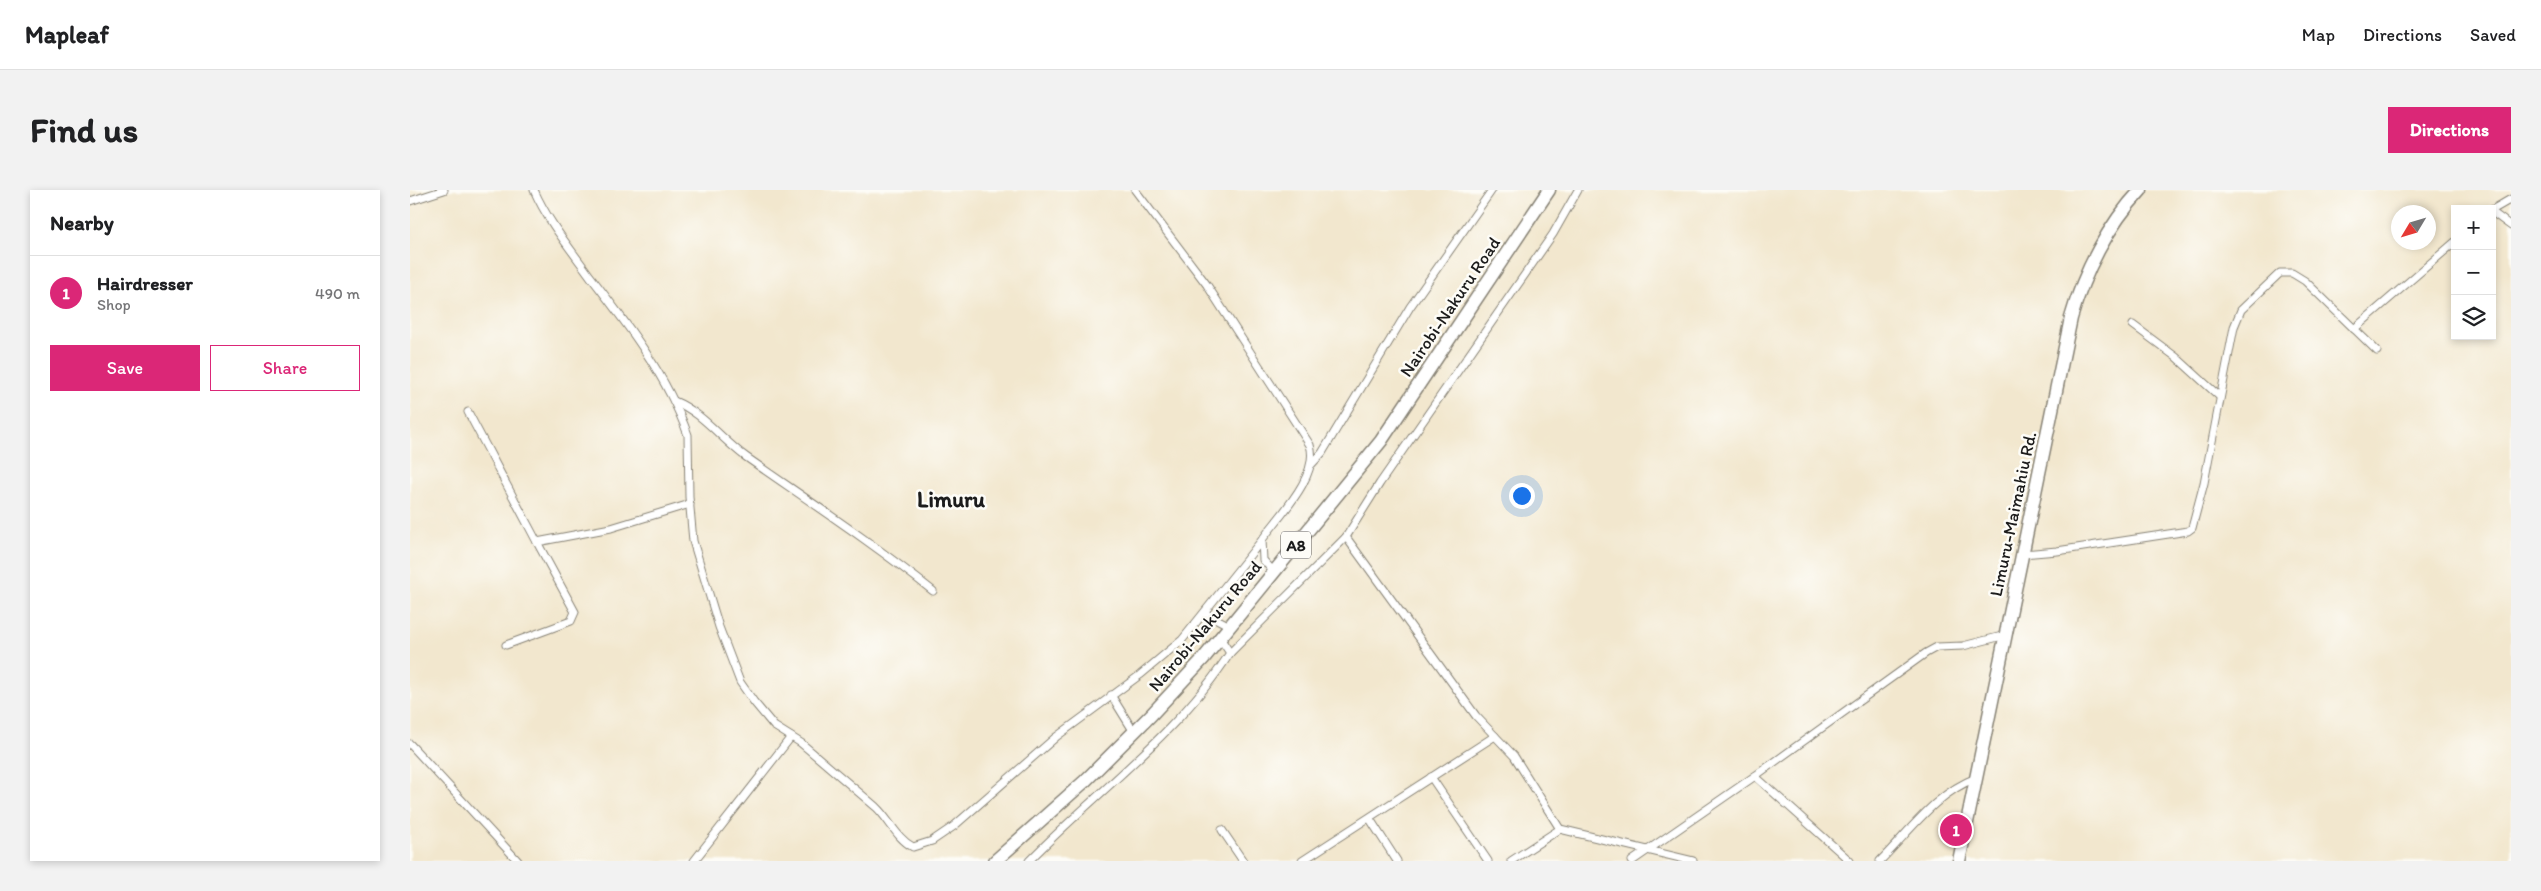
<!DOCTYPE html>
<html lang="en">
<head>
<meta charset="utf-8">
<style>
  body { margin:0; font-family:Itim,sans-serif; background:#f2f2f2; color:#202124 }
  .controls { position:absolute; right:15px; top:15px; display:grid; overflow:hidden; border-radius:0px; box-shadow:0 2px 8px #0003 }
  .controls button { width:45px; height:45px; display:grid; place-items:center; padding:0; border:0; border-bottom:1px solid #e0e0e0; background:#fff; color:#202124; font:25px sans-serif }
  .compass { position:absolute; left:1981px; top:15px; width:45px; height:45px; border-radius:50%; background:#fff; box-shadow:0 2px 8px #0003; rotate:232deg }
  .you { position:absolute; left:1111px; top:305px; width:18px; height:18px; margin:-12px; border:4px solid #fff; border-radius:50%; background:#1a73e8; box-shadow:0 0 0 8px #1a73e833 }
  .badge { display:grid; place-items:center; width:32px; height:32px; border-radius:50%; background:#db2777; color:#fff; font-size:16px; font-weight:700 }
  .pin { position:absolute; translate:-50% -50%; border:2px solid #fff; box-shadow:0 1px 5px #0006 }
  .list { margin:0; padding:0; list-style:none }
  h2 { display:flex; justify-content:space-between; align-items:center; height:65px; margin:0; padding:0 20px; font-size:21px }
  h2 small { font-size:16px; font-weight:400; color:#757577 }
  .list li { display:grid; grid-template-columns:32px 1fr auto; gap:15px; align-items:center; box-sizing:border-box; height:75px; padding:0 20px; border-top:1px solid #e0e0e0 }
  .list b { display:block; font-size:19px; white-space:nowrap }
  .list p { margin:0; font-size:16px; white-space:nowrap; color:#757577 }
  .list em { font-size:16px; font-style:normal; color:#757577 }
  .actions { display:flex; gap:10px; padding:15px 20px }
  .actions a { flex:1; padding:11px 0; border:1px solid #db2777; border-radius:0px; text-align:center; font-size:18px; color:#db2777 }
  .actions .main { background:#db2777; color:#fff }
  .icon { flex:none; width:28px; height:28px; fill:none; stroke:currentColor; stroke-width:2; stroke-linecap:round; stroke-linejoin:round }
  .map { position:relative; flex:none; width:2101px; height:671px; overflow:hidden; border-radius:0px }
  header { display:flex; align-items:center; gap:30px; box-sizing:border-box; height:70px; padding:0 25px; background:#fff; border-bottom:1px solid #e0e0e0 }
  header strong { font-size:24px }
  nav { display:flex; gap:28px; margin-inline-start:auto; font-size:18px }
  .intro { display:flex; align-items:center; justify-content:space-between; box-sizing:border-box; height:120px; padding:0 30px }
  h1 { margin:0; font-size:35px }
  .button { padding:12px 22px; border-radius:0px; background:#db2777; color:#fff; font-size:18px; font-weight:700 }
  main { display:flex; gap:30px; padding:0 30px }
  aside { flex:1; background:#fff; border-radius:0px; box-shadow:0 2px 8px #0003 }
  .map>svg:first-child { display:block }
</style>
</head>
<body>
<header>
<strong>Mapleaf</strong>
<nav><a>Map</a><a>Directions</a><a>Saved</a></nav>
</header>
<div class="intro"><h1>Find us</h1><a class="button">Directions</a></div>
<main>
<aside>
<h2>Nearby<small></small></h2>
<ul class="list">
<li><span class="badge">1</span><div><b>Hairdresser</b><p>Shop</p></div><em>490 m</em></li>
</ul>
<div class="actions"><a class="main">Save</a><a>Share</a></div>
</aside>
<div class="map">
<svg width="2101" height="671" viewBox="0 0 2101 671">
  <rect width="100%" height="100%" fill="#fdfcf7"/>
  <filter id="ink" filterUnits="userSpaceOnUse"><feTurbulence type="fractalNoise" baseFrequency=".02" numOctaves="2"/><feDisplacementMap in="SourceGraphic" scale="10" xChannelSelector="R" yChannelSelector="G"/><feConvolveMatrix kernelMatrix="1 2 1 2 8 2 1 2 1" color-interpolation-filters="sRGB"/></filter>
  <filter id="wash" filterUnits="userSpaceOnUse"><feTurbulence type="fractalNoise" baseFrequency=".0096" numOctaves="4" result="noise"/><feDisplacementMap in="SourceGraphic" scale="20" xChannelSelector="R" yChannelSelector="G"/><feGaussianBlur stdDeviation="1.12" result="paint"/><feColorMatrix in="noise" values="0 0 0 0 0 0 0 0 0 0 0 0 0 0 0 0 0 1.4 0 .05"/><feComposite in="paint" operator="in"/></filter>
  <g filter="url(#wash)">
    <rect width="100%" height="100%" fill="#f2e7ce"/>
  </g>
  <g filter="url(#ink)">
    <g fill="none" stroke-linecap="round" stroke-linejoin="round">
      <defs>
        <g id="street">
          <path d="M124,0C138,32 160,58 180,86C218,135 257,186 278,245L279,307L283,351L309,437L330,492L344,512L364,536L391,553L466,617C479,629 487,649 503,657L522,651L544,636L646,547L730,485L772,450L852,350"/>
          <path d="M725,0L797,95L900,255C910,286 868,327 852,350L853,370L864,382"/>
          <polyline points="0,11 34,0"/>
          <polyline points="2082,20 2101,9"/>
          <polyline points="2082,22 2101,36"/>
          <polyline points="1723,135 1766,167 1810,207"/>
          <polyline points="1944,139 2045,52"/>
          <path d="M264,211C293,223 310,248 336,267C399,311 463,353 523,401"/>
          <polyline points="58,222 127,352"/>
          <polyline points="901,275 912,263 1000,117 1082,0"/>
          <polyline points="936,347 1066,526 1104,566 1150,639 1283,671"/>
          <polyline points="1612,364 1647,361 1778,341 1782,338 1794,293 1824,137 1831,120 1870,83 1882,83 1895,91 1967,161"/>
          <polyline points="795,423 820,436"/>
          <polyline points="96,455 161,431 165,422 127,352 201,338 280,314"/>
          <polyline points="820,463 936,347 970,293 1143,44 1168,0"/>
          <polyline points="701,505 724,542"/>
          <polyline points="0,554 108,671"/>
          <polyline points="1345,586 1440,671"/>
          <polyline points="1021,587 1078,671"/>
          <polyline points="960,629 987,671"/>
          <polyline points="812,640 833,671"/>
          <polyline points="284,671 381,547"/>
          <path d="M619,671C685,603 768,544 820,463L810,448"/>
          <polyline points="892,671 1085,546"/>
          <polyline points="1101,671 1150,639"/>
          <polyline points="1222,671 1345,586 1516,463 1527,457 1553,456 1596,445"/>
          <path d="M1470,671C1500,641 1526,603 1566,588"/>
        </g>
        <g id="highway">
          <polyline points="585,671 675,591 741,525 793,469 971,251 1139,0"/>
          <path d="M1549,671L1661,128C1674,82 1698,35 1731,0"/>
        </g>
      </defs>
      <!-- street casing -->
      <use href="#street" stroke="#878275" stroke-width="9"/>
      <!-- highway casing -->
      <use href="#highway" stroke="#878275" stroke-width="15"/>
      <!-- street -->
      <use href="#street" stroke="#fff" stroke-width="7"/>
      <!-- highway -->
      <use href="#highway" stroke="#fff" stroke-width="12"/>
    </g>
  </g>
  <g text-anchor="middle" stroke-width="5" stroke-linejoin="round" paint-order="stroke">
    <!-- shield labels -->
    <rect fill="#fdfcf7" stroke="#605f5e" stroke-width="1" x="871" y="341.5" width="30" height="27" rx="4"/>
    <g font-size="16" font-weight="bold" fill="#1c1c1c">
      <text x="886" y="361">A8</text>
    </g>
    <!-- street labels -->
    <g font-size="18" fill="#1c1c1c" stroke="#fdfcf7">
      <text transform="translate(1040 117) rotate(-56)" y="6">Nairobi-Nakuru Road</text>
      <text transform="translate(1603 324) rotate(-78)" y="6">Limuru-Maimahiu Rd.</text>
      <text transform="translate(795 436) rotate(-50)" y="6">Nairobi-Nakuru Road</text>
    </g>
    <!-- district labels -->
    <g font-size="22" font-weight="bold" fill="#1c1c1c" stroke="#fdfcf7">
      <text x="541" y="317">Limuru</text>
    </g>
  </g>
</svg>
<div class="controls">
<button>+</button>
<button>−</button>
<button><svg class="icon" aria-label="layers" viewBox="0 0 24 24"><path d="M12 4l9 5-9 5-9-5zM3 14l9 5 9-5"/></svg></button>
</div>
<svg class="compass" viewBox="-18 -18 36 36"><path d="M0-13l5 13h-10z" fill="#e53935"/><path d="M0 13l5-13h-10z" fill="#757577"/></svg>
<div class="you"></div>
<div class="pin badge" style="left:1546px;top:640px">1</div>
</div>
</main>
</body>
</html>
